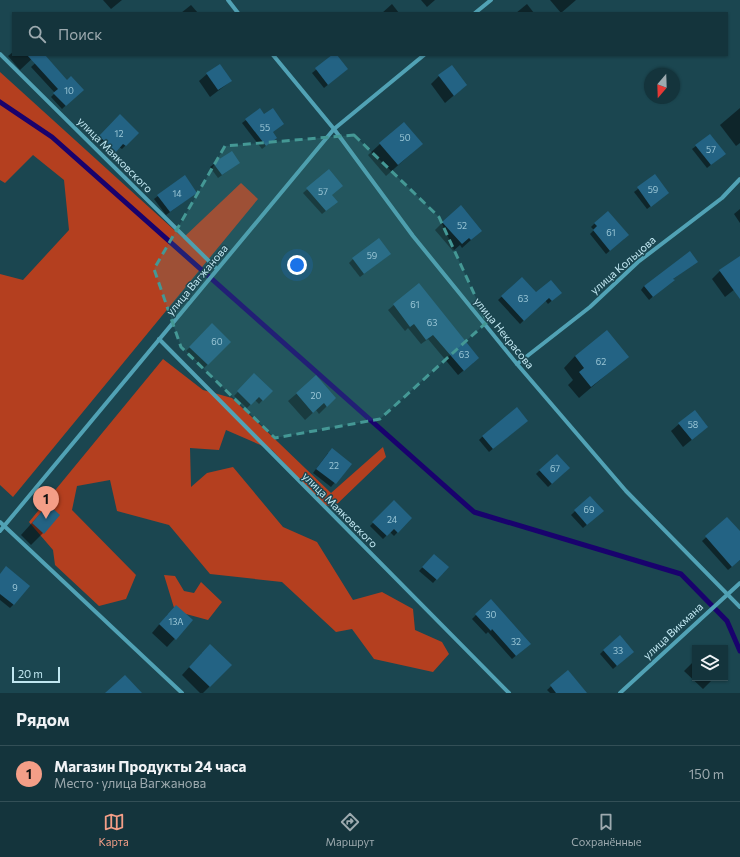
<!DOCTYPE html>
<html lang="ru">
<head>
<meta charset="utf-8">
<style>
  body { margin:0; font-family:Commissioner,sans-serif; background:#213f47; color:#f1f3f6 }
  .controls { position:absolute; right:12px; bottom:12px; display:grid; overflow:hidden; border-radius:0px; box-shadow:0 1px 3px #0004 }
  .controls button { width:36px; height:36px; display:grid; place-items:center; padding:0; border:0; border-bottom:1px solid #334f56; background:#14343c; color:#f1f3f6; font:20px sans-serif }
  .compass { position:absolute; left:644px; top:68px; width:36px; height:36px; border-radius:50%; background:#14343c; box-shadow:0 1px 3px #0004; rotate:199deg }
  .scale { position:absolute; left:12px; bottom:10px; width:48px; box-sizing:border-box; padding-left:4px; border:2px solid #c1e7f1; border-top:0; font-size:11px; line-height:14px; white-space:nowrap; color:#c1e7f1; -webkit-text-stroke:3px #1b4650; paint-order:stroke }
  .you { position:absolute; left:297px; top:265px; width:14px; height:14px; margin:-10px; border:3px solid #fff; border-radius:50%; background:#1a73e8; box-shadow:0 0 0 6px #1a73e833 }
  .badge { display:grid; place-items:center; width:26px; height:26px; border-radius:50%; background:#f49e87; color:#111; font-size:13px; font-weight:700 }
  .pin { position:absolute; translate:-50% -33px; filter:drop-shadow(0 1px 2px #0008) }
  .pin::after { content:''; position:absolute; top:21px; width:14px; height:12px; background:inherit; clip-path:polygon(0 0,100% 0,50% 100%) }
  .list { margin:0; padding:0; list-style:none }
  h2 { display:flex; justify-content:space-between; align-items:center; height:52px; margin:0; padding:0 16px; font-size:17px }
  h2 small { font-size:13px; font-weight:400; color:#9daaaf }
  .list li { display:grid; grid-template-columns:26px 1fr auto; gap:12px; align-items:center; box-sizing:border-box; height:56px; padding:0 16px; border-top:1px solid #334f56 }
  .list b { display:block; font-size:15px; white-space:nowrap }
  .list p { margin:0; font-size:13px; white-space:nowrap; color:#9daaaf }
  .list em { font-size:13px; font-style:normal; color:#9daaaf }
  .icon { flex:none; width:22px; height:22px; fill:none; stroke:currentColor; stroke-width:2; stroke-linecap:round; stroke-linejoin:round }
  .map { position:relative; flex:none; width:740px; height:693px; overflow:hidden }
  .search { position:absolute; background:#14343c; box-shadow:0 1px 3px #0004; left:12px; right:12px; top:12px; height:44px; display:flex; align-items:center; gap:10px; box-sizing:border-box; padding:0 14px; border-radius:0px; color:#9daaaf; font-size:15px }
  .sheet { height:108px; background:#14343c }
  nav { display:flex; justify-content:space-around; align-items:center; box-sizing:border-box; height:56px; border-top:1px solid #334f56; background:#14343c; font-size:11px; color:#9daaaf }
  nav a { display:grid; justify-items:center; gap:2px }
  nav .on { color:#f49e87 }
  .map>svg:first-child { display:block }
</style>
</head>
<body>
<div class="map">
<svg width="740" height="693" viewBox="0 0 740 693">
  <rect width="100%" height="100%" fill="#1b4650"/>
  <!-- forest -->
  <g fill="#b43f1f">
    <polygon points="0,72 183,238 241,183 258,199 13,497 0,485 0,274 23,280 69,230 64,180 33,155 5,183 0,180"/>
    <polygon points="163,359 203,390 232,398 331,493 383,447 386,457 335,506 323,505 272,450 226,430 219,450 190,448 191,487 207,473 233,467 283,527 317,542 353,600 382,592 413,609 415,630 442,642 449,654 433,672 374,659 352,629 336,632 282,582 210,574 169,525 117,511 110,480 77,486 72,510 136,575 126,599 99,606 55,565 53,550 29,522"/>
    <polygon points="164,575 175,576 184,591 194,593 201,582 222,602 208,620 175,611"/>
  </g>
  <!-- shadow -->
  <g fill="#0007">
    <polygon points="103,0 122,0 111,9"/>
    <polygon points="421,0 435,0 427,7"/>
    <polygon points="550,0 576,0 561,13"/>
    <polygon points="392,4 399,13 382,13"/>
    <polygon points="527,4 534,13 516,13"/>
    <polygon points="191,5 198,13 181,13"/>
    <polygon points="13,52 13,55 36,55 20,70 8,56"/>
    <polygon points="44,55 67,81 82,90 62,109 51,97 55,93 31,67"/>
    <polygon points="334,55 336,55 347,69 324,88 312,73"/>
    <polygon points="207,74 231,81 210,97 199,81"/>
    <polygon points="439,76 466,85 445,103 431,84"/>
    <polygon points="740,108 740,143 736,146 720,125"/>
    <polygon points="120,116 138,133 122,149 119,147 111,155 97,140"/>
    <polygon points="246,120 272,141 262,149 242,123"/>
    <polygon points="380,144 422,144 386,176 368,155"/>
    <polygon points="696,146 724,154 707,168 692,149"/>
    <polygon points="239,163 218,178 210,167 214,164"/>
    <polygon points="328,171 333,205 322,214 303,193"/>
    <polygon points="655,176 668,193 647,209 634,192"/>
    <polygon points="158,196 192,196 166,215 154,199"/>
    <polygon points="740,209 740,223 734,214"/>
    <polygon points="443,222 481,231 462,248 460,245 453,251 435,230"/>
    <polygon points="595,223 624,239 606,254 590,234 594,230 591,227"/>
    <polygon points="390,254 360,277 349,263 353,259"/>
    <polygon points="696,262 673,279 649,300 641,290 644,286"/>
    <polygon points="740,267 740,285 725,297 712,279 720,271"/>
    <polygon points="522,278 536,294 557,296 548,304 545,300 520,324 498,300"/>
    <polygon points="419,284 473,363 458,375 428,339 421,344 408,328 405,331 388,310"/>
    <polygon points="212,325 230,342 204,368 186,351"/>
    <polygon points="575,356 627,357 579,398 568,385 573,380 564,368"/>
    <polygon points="254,375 271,391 259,404 255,400 247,408 234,396"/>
    <polygon points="316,377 327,406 319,414 316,410 305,420 288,401"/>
    <polygon points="523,424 489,452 479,440 483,436"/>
    <polygon points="679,424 707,427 683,447 671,431"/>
    <polygon points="328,453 350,464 331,487 313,473"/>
    <polygon points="540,470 565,472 548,487 536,474"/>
    <polygon points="590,497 599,514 583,528 571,515"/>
    <polygon points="394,501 411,518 394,536 390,532 383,539 370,526"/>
    <polygon points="48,505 43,533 31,545 21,535"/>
    <polygon points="727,519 740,533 740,560 728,570 702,541"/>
    <polygon points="434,555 447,567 433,583 419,571"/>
    <polygon points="0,574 14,604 10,608 0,600"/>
    <polygon points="491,600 526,647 512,659 488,632 486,634 472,619"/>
    <polygon points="168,614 192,620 167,647 152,633"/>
    <polygon points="604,650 629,655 613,669 600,654"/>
    <polygon points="202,653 231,665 203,693 200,693 182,675"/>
    <polygon points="695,660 695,678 714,678 703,689 684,671"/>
    <polygon points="568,671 583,693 550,693 547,690"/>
  </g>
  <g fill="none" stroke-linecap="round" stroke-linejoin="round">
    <!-- stream -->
    <polyline stroke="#19026d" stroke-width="5" points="0,102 52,137 474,512 681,574 727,621 740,651"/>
  </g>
  <!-- building -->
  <g fill="#236384">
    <polygon points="27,55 45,55 67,80 71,76 84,90 66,106 53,93 58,89"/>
    <polygon points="332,55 337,55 348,69 328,85 315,68"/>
    <polygon points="220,64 232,81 218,90 206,73"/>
    <polygon points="452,65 467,85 454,96 438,75"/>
    <polygon points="260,108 264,114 273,108 284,124 273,132 277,138 266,146 245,119"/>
    <polygon points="120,114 139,133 126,146 123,144 116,152 99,136"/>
    <polygon points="404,122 423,144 398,165 379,143"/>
    <polygon points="710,134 726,154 711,165 695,145"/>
    <polygon points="232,151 240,163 222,175 213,163"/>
    <polygon points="329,169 343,186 332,195 338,202 326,211 306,188"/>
    <polygon points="655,174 669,193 651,207 637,187"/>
    <polygon points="185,175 197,193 170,212 157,195"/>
    <polygon points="461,205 482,231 471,240 469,238 462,244 442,222"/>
    <polygon points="608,211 629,235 610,251 593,230 597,226 594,223"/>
    <polygon points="379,238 391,254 364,274 352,258"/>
    <polygon points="690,251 698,262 673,279 675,280 653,297 644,286"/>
    <polygon points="740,256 740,299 719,270"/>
    <polygon points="522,277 536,292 551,280 562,293 552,301 549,298 524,321 501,296"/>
    <polygon points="419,283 479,358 464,371 433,335 426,340 414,324 410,327 393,304"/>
    <polygon points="212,323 231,342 208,365 189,347"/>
    <polygon points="607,330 629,357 591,387 579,372 584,368 575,356"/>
    <polygon points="254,373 273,391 263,401 259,397 251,405 237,391"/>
    <polygon points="316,375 336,398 327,407 324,403 313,413 296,393"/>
    <polygon points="517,407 528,421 493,449 482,436"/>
    <polygon points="695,410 708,427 692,440 678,423"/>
    <polygon points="332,448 352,464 336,484 316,469"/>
    <polygon points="557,454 570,468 552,484 539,470"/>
    <polygon points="590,496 604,511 587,525 574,510"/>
    <polygon points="394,500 412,518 398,533 394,529 387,536 372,522"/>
    <polygon points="48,504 60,515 44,534 32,523"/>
    <polygon points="727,517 740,531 740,560 732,567 705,536"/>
    <polygon points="434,554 449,567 437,580 422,567"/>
    <polygon points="6,566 30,586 14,605 0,594 0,574"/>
    <polygon points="491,599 531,644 516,656 492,629 491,631 475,614"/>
    <polygon points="176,605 193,620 176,640 159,624"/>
    <polygon points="620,635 634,652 617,666 603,650"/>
    <polygon points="210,644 232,665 210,687 189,667"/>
    <polygon points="568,670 587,693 556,693 550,685"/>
    <polygon points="125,675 142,693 105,693"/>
  </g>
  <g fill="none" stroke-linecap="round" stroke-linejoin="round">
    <!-- street -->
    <g stroke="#51a2b5" stroke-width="4">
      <polyline points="228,0 238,13"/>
      <polyline points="475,13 491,0"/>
      <polyline points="0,54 217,269"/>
      <polyline points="273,55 334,129 413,236 517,364 626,491 740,607"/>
      <polyline points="159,339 509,693"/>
      <polyline points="517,364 590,307 638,262 722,198 740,179"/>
      <polyline points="0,522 182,693"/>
      <polyline points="0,531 334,129 424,55"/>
      <polyline points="620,693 740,583"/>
    </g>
  </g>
  <!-- marked area -->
  <path fill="#449895" fill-opacity="0.2" stroke="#449895" stroke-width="3" stroke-dasharray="8 5" stroke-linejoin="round" d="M354,135L439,217L487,322L380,419L275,438L181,347L154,269L225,146Z"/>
  <g text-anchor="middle" stroke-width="3" stroke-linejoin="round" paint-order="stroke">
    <!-- number labels -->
    <g font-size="9" fill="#9ac6d6">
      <text x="69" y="94">10</text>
      <text x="265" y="131">55</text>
      <text x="119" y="137">12</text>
      <text x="405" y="141">50</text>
      <text x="711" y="153">57</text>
      <text x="653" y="193">59</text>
      <text x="323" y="195">57</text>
      <text x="177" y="197">14</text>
      <text x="462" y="229">52</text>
      <text x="611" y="236">61</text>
      <text x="372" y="259">59</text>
      <text x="523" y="302">63</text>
      <text x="415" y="308">61</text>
      <text x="432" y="326">63</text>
      <text x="217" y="345">60</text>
      <text x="464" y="358">63</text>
      <text x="601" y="365">62</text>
      <text x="316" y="399">20</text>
      <text x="693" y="428">58</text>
      <text x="334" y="469">22</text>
      <text x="555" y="472">67</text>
      <text x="589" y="513">69</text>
      <text x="392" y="523">24</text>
      <text x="15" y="591">9</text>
      <text x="491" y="618">30</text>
      <text x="176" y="625">13А</text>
      <text x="516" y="645">32</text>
      <text x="618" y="654">33</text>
    </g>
    <!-- street labels -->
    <g font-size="11" fill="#c1e7f1" stroke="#1b4650">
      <text transform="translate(115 155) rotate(45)" y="4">улица Маяковского</text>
      <text transform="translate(623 265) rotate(-41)" y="4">улица Кольцова</text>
      <text transform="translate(197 280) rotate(-50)" y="4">улица Вагжанова</text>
      <text transform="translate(504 333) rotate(51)" y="4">улица Некрасова</text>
      <text transform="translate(340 510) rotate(45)" y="4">улица Маяковского</text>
      <text transform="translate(673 631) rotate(-43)" y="4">улица Викмана</text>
    </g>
  </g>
</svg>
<div class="controls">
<button><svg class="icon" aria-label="layers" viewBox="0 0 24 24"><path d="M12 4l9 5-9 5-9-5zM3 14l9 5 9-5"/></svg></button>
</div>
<svg class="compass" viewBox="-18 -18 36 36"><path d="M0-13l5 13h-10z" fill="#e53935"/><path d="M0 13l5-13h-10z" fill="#9daaaf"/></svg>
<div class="scale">20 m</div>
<div class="you"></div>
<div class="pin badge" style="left:46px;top:519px">1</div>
<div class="search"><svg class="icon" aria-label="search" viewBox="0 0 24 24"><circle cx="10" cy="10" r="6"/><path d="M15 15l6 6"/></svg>Поиск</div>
</div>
<section class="sheet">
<h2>Рядом<small></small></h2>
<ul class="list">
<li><span class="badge">1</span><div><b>Магазин Продукты 24 часа</b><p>Место · улица Вагжанова</p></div><em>150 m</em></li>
</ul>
</section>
<nav>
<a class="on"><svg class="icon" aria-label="map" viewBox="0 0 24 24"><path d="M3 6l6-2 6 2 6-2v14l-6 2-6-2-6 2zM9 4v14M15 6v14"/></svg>Карта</a>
<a><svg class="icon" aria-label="directions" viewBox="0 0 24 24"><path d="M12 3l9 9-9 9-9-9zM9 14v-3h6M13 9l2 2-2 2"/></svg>Маршрут</a>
<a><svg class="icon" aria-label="saved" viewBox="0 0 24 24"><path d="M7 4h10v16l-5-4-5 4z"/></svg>Сохранённые</a>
</nav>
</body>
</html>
